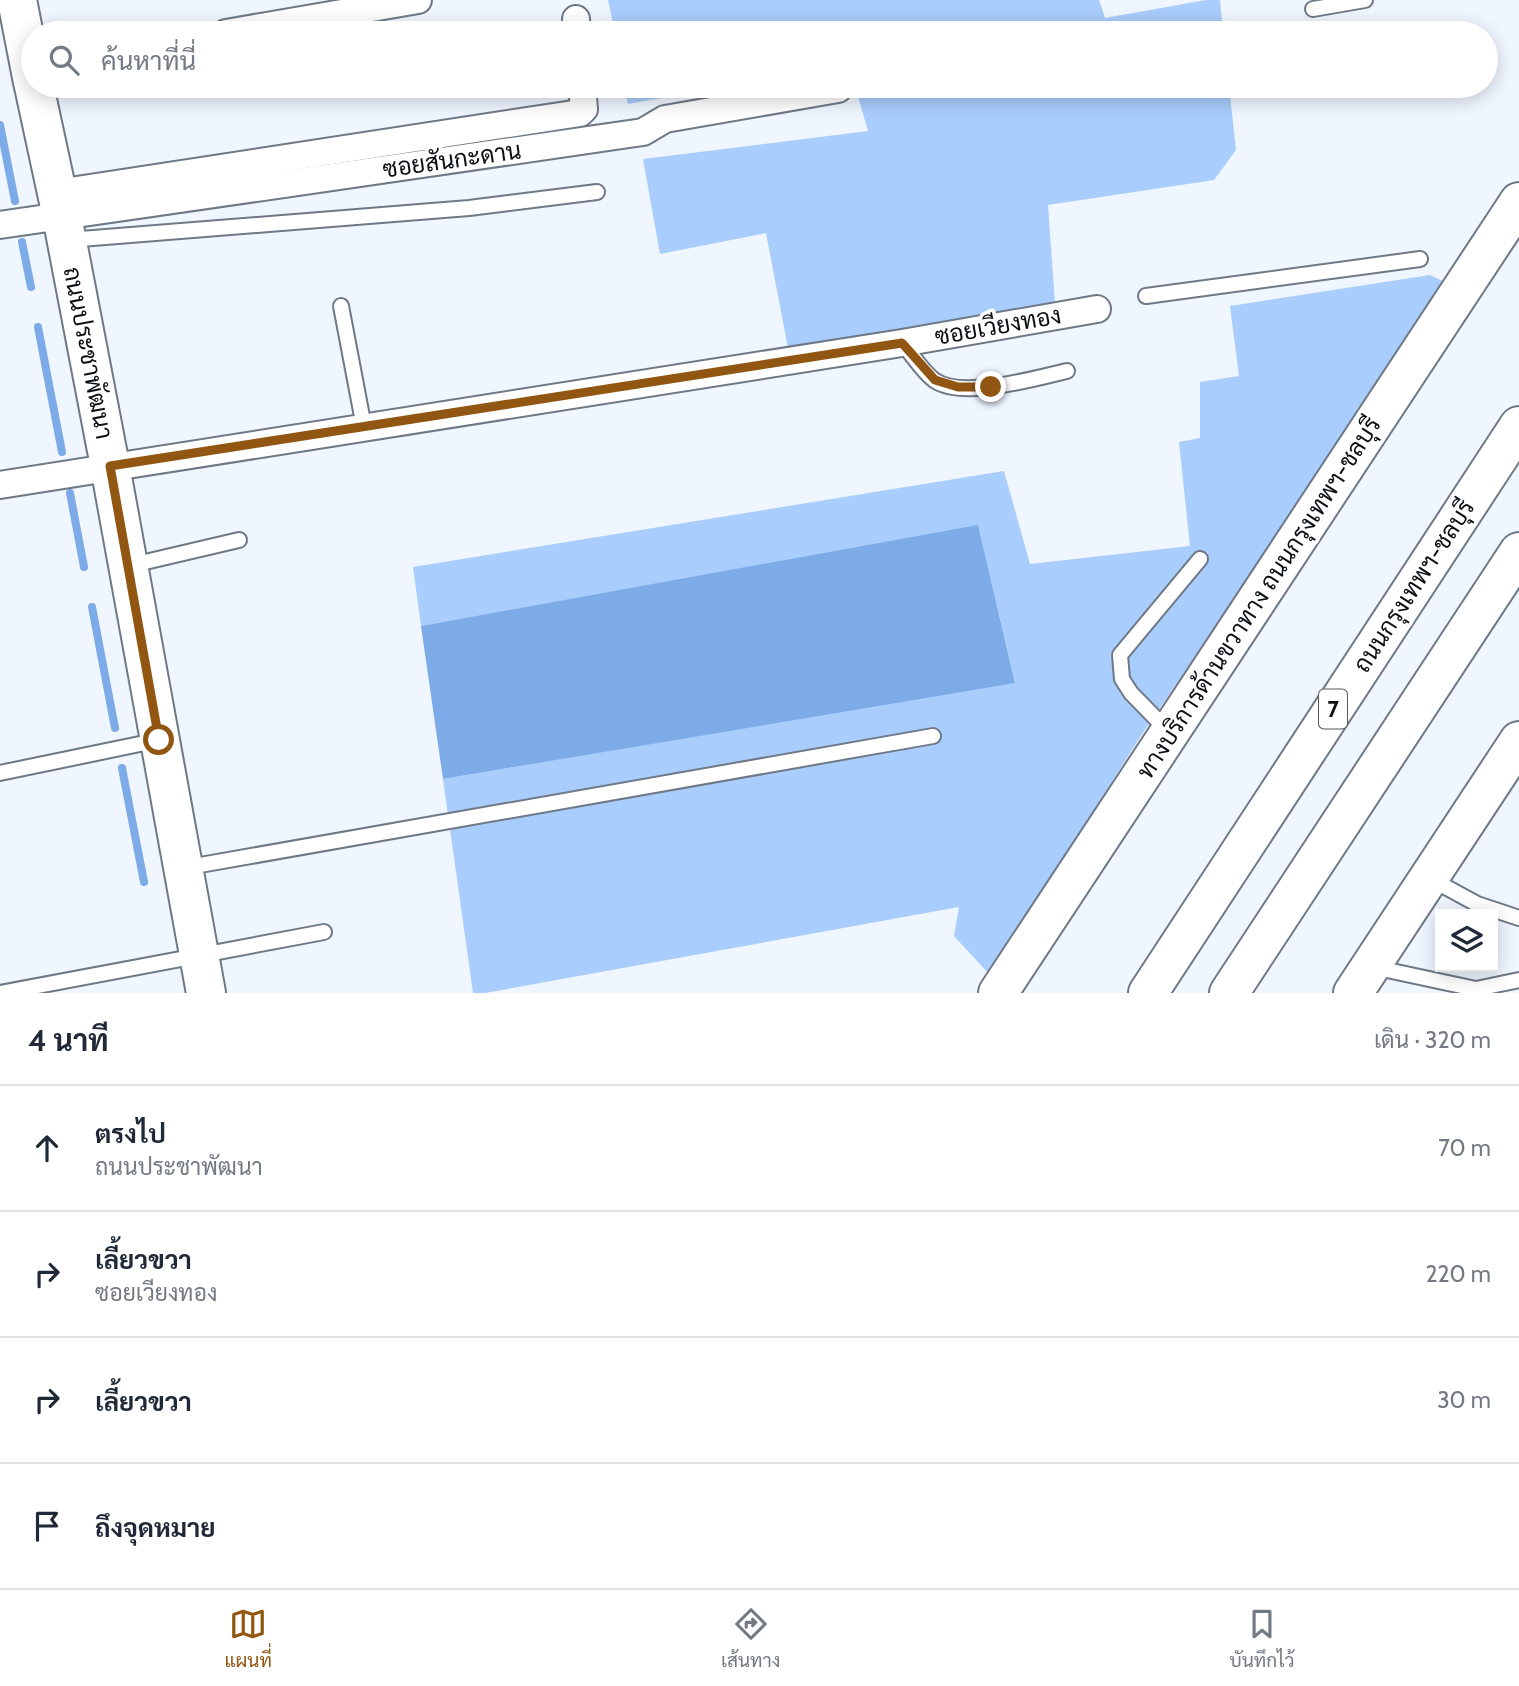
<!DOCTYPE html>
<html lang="th">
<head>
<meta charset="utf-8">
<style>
  body { margin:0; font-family:Cabin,Sarabun,sans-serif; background:#f2f2f3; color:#1f2937 }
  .controls { position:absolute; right:21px; bottom:21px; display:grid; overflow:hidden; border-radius:0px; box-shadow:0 4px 18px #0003 }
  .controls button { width:63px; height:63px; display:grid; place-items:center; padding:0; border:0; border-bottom:2px solid #e0e1e3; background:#fff; color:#1f2937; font:35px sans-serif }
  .stop { position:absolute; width:21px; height:21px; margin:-16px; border:5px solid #915712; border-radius:50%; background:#fff }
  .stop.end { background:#915712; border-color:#fff; box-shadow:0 2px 7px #0008 }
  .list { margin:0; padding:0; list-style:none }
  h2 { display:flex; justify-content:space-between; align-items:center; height:91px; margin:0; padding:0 28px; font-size:30px }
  h2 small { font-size:23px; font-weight:400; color:#747a83 }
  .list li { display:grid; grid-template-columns:46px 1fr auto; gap:21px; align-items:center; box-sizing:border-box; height:126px; padding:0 28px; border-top:2px solid #e0e1e3 }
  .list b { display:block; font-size:26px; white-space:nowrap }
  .list p { margin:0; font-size:23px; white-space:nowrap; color:#747a83 }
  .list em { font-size:23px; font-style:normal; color:#747a83 }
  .icon { flex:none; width:38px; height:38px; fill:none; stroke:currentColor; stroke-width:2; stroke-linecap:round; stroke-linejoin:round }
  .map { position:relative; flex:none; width:1519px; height:993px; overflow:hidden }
  .search { position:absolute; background:#fff; box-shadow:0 4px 18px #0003; left:21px; right:21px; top:21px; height:77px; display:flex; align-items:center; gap:18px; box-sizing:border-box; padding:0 24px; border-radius:38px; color:#747a83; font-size:26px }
  .sheet { height:595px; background:#fff }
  nav { display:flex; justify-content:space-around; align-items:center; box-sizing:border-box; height:98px; border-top:2px solid #e0e1e3; background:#fff; font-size:19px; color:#747a83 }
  nav a { display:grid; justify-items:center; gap:4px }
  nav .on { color:#915712 }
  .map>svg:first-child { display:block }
</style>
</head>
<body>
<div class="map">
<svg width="1519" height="993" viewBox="0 0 1519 993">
  <rect width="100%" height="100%" fill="#eff6ff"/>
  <!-- green -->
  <g fill="#a9cdfd">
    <polygon points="608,0 1099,0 1105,18 1206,0 1220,0 1223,33 615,33"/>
    <polygon points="624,86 728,86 628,104"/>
    <polygon points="855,86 1229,86 1236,150 1214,180 1048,205 1055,304 868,340 788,348 766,233 660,254 643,159 868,131"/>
    <polygon points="1430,275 1449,284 1140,737 990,975 954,936 959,907 485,993 473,993 443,779 1015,682 978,526 421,626 413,567 1004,471 1030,564 1190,546 1179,442 1200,438 1200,382 1239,376 1230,306"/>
  </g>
  <!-- water -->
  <polygon fill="#7dabe7" points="978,525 1015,683 443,779 421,626"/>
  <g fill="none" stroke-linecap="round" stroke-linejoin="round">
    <!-- stream -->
    <g stroke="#7dabe7" stroke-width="8">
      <polyline points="0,125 15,201"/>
      <polyline points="22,242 31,287"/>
      <polyline points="38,327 62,452"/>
      <polyline points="70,493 84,567"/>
      <polyline points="92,607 115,728"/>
      <polyline points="122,768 144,882"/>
    </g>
    <defs>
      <g id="lane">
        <polyline points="1313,9 1365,0"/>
        <polyline points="68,240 469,208 597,192"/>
        <polyline points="1146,296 1420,259"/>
        <polyline points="341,306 364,427"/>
        <path d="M902,343C912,354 922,371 934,380C962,400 1035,378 1067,371"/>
        <polyline points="128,566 239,540"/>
        <polyline points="1168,731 1131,693 1122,679 1120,655 1200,559"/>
        <polyline points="0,773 159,740"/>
        <polyline points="183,868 933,736"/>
        <polyline points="1431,879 1477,904 1519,918"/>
        <polyline points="1373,967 1476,989 1519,980"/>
        <polyline points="0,993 324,932"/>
      </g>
      <g id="street">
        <polyline points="576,19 577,33"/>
        <polyline points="226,33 418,0"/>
        <polyline points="57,193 580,113 584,109 582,86"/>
        <polyline points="0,225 643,132 665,119 838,89"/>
        <polyline points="0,485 902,343 1097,309"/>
      </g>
      <g id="secondary">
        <polyline points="17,0 33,82"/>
        <polyline points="34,86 62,216 110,466 206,993"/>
        <polyline points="998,993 1519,202"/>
        <polyline points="1353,993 1519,741"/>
      </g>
      <g id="highway">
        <polyline points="1148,993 1519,426"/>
        <polyline points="1229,993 1519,552"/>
      </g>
    </defs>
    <!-- lane casing -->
    <use href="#lane" stroke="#6f7986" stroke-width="18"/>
    <!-- street casing -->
    <use href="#street" stroke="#6f7986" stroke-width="30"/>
    <!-- secondary casing -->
    <use href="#secondary" stroke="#6f7986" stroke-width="42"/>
    <!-- highway casing -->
    <use href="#highway" stroke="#6f7986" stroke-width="42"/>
    <!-- lane -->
    <use href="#lane" stroke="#fff" stroke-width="14"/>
    <!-- street -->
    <use href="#street" stroke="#fff" stroke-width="26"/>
    <!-- secondary -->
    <use href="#secondary" stroke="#fff" stroke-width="38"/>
    <!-- highway -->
    <use href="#highway" stroke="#fff" stroke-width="38"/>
  </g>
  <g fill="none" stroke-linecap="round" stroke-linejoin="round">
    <!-- route -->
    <polyline stroke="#915712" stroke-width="9" points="159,740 110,466 902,343 935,380 958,387 991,387"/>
  </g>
  <g text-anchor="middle" stroke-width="7" stroke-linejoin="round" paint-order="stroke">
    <!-- shield labels -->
    <rect fill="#fff" stroke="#55575a" stroke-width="2" x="1319" y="689.5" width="28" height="39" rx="5"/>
    <g font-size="23" font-weight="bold" fill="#0c0f14">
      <text x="1333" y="717">7</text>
    </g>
    <!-- street labels -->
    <g font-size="24" fill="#0c0f14" stroke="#fff">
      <text transform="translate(452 160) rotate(-8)" y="8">ซอยสันกะดาน</text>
      <text transform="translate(998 326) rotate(-10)" y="8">ซอยเวียงทอง</text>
      <text transform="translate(88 353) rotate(79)" y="8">ถนนประชาพัฒนา</text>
      <text transform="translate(1414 586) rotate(-57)" y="8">ถนนกรุงเทพฯ-ชลบุรี</text>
      <text transform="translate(1259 598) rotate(-57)" y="8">ทางบริการด้านขวาทาง ถนนกรุงเทพฯ-ชลบุรี</text>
    </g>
  </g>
</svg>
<div class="controls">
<button><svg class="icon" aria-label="layers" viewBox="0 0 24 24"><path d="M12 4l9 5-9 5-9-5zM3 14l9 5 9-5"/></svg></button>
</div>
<div class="stop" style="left:159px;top:740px"></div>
<div class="stop end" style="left:991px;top:387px"></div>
<div class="search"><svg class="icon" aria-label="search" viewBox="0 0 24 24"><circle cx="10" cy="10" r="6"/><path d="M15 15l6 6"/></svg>ค้นหาที่นี่</div>
</div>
<section class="sheet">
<h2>4 นาที<small>เดิน · 320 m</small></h2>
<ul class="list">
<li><svg class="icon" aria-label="ahead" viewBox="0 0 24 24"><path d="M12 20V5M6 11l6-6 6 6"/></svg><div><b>ตรงไป</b><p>ถนนประชาพัฒนา</p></div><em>70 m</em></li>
<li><svg class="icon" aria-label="right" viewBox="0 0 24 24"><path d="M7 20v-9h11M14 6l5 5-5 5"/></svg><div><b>เลี้ยวขวา</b><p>ซอยเวียงทอง</p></div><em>220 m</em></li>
<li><svg class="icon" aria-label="right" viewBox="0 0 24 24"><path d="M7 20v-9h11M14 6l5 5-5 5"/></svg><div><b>เลี้ยวขวา</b></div><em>30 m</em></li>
<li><svg class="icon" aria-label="arrive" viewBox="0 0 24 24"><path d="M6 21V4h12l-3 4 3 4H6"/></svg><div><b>ถึงจุดหมาย</b></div></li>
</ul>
</section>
<nav>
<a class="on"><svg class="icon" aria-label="map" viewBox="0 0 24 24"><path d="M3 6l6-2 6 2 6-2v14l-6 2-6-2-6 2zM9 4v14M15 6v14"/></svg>แผนที่</a>
<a><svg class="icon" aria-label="directions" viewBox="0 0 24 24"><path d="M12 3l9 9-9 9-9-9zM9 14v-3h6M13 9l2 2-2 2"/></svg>เส้นทาง</a>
<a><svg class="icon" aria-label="saved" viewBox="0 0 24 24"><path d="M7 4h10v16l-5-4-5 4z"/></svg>บันทึกไว้</a>
</nav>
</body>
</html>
